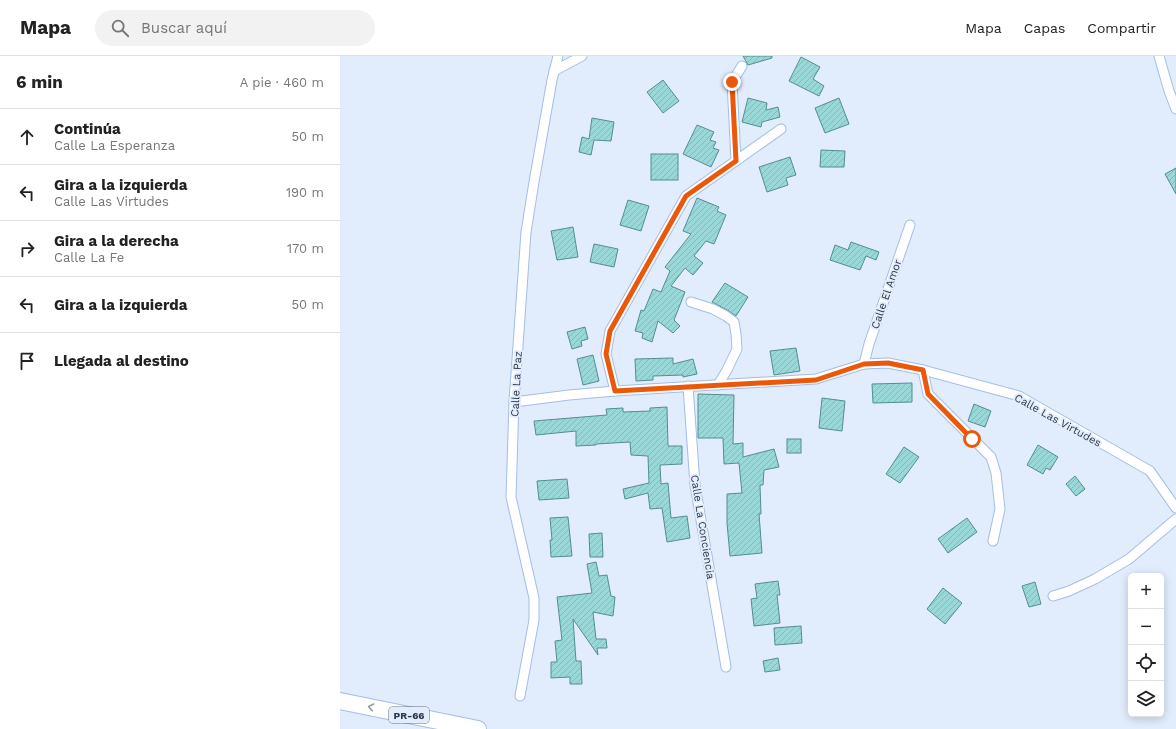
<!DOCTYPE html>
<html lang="es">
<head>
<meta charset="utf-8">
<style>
  body { margin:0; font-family:"Work Sans",sans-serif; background:#f2f2f2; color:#222 }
  .controls { position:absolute; right:12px; bottom:12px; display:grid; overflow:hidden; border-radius:6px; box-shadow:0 2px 10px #0003 }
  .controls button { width:36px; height:36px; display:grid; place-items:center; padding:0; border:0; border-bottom:1px solid #e0e0e0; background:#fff; color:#222; font:20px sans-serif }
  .stop { position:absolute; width:12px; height:12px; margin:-9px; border:3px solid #ea580c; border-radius:50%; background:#fff }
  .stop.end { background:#ea580c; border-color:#fff; box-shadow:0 1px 4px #0008 }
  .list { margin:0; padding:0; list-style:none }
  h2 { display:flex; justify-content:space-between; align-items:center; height:52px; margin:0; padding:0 16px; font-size:17px }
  h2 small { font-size:13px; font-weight:400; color:#767676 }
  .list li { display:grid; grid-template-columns:26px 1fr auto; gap:12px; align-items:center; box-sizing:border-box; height:56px; padding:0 16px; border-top:1px solid #e0e0e0 }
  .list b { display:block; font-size:15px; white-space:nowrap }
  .list p { margin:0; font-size:13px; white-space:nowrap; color:#767676 }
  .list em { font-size:13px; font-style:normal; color:#767676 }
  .icon { flex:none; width:22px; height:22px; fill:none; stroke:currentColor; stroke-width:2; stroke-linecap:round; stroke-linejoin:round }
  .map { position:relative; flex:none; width:836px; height:673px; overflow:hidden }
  header { display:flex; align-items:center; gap:24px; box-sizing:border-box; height:56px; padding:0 20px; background:#fff; border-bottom:1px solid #e0e0e0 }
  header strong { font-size:19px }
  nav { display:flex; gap:22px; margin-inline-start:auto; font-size:14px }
  .search { width:280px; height:36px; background:#f2f2f2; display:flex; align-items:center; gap:10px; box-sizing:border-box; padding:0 14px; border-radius:22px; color:#767676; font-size:15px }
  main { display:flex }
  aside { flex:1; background:#fff }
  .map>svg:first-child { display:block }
</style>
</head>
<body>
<header>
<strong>Mapa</strong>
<div class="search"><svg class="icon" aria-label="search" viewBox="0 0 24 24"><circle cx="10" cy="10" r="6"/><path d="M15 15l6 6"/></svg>Buscar aquí</div>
<nav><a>Mapa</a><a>Capas</a><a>Compartir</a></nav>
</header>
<main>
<aside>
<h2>6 min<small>A pie · 460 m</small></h2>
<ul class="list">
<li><svg class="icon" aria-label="ahead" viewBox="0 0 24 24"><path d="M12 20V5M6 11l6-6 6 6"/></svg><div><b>Continúa</b><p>Calle La Esperanza</p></div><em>50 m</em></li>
<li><svg class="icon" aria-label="left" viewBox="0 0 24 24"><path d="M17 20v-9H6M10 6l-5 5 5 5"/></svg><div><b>Gira a la izquierda</b><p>Calle Las Virtudes</p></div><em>190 m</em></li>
<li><svg class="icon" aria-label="right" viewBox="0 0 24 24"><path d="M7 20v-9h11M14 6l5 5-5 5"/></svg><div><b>Gira a la derecha</b><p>Calle La Fe</p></div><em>170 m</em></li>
<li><svg class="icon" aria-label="left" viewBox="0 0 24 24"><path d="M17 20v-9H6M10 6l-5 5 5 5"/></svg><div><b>Gira a la izquierda</b></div><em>50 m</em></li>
<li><svg class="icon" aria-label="arrive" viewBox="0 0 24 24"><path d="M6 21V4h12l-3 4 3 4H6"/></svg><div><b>Llegada al destino</b></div></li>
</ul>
</aside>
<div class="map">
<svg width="836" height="673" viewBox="0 0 836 673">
  <defs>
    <pattern id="building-hatch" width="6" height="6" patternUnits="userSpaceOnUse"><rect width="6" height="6" fill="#9ad7d9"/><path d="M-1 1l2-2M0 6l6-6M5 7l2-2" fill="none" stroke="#85b9bc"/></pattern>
  </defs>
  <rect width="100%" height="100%" fill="#e1ecfc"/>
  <!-- building -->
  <g fill="url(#building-hatch)" stroke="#538e90">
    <polygon points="403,0 432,0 432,2 408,9"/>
    <polygon points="461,1 480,11 473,23 484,30 479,40 449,25"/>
    <polygon points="323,24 339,45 323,57 307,36"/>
    <polygon points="408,42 427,47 426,54 438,51 440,61 422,66 421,71 402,66"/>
    <polygon points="499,42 509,68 485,77 475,52"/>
    <polygon points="252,62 274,66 271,85 254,84 251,99 239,96 242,81 249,83"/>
    <polygon points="357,69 374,76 370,84 376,86 373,92 379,94 371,111 343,98"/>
    <polygon points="481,94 505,95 504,111 480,111"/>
    <rect x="311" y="98" width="27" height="26"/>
    <polygon points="450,101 456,119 446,122 448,129 427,136 419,111"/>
    <polygon points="836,112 836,138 825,118"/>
    <polygon points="357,142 379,151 377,155 386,159 374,188 366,185 354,200 363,207 353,219 345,212 331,230 345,236 334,264 340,270 333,277 318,265 312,286 302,282 303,277 295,275 301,254 304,255 313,233 321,236 330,215 325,211 351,178 343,175"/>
    <polygon points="288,144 309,150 301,175 280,169"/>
    <polygon points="233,171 238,201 217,204 211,175"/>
    <polygon points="511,186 539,196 536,204 526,200 520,214 490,204 495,189 508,194"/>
    <polygon points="254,188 278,193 274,211 250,206"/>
    <polygon points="385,227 408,241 396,260 389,255 372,246"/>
    <polygon points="245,271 248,283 241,285 242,290 232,293 227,276"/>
    <polygon points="456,292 460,315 434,319 430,295"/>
    <polygon points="253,299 259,325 243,329 237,303"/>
    <polygon points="333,302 333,308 353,303 357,318 343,321 343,319 313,320 313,324 296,325 295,303"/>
    <polygon points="572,327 572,346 533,347 532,328"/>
    <polygon points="358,338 394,339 393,388 403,387 403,401 434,393 439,411 424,414 423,429 420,429 421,458 419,458 422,497 390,500 387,467 387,438 402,437 399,407 384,408 383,382 358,382"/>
    <polygon points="482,342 505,345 502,375 479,372"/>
    <polygon points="634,348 651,355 645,371 628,365"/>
    <polygon points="327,351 328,390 342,390 342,408 320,409 321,428 328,427 331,462 347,460 350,482 327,486 322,452 310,453 308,437 285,443 283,433 309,427 308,400 291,399 290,386 256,388 256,389 236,390 236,375 196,379 194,365 267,359 266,353 283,352 283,356 310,355 310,352"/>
    <rect x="447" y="383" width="14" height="14"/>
    <polygon points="698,389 718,401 710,414 706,412 703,418 687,409"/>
    <polygon points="564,391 579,401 560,427 546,418"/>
    <polygon points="735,420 745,433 736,440 726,428"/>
    <polygon points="227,423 229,442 199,444 197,425"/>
    <polygon points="228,461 232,500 211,501 210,484 212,484 210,462"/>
    <polygon points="627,462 637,476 608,497 598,483"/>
    <polygon points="262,477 263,501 250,501 249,478"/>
    <polygon points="256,506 259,520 267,519 271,540 275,541 273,560 253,556 256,583 266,583 267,592 257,592 258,599 233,563 236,605 241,605 242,628 230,628 230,621 211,622 211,606 217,606 215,585 222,584 217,541 252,537 247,508"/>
    <polygon points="438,525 440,539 437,539 440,567 414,570 411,543 417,542 415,528"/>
    <polygon points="695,526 701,548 689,551 682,530"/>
    <polygon points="603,532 622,547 605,568 587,553"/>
    <polygon points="461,570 462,587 435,589 434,572"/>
    <polygon points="438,602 440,614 425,616 423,605"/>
  </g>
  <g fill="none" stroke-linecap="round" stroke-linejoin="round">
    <defs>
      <g id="street">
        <polyline points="819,0 829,35 836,53"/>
        <polyline points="214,15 242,0"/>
        <polyline points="396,105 392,26 402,10"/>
        <polyline points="351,246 373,253 386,260 394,266 396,278 397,293 387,314 378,329"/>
        <polyline points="524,308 529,288 570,169"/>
        <polyline points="583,314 588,338 651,401 656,417 660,453 653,485"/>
        <polyline points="348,330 355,429 386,611"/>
        <polyline points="275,335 266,298 270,275 346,140 441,73"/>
        <polyline points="174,346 229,339 275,335 476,323 524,308 548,307 583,314 679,340 810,415 836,452"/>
        <polyline points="713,540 729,535 755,523 789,503 836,463"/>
        <polyline points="180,640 194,564 194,542 171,441 174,346 186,176 194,126 212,24 218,0"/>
      </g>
      <polyline id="highway" points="0,645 138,673"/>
    </defs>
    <!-- street casing -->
    <use href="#street" stroke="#a4bee4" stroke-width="11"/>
    <!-- highway casing -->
    <use href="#highway" stroke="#a4bee4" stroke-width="18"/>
    <!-- street -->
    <use href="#street" stroke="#fff" stroke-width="9"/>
    <!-- highway -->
    <use href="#highway" stroke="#fff" stroke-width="16"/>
  </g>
  <!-- one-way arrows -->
  <defs><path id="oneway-chevron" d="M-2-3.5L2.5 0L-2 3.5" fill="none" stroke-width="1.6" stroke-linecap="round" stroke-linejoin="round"/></defs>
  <use stroke="#969ba3" href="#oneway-chevron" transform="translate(31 651) rotate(-168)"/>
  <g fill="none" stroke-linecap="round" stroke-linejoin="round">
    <!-- route -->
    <polyline stroke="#ea580c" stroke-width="5" points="392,26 396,105 346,140 270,275 266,298 275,335 476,324 524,308 548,307 583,314 588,338 632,383"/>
  </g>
  <g text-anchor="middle" stroke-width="4" stroke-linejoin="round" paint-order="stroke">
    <!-- shield labels -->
    <rect fill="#e1ecfc" stroke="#636d7d" stroke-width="1" x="49" y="651" width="40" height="16" rx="3"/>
    <g font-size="10" font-weight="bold" fill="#2d3747">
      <text x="69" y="663">PR-66</text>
    </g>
    <!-- street labels -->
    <g font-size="11" fill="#2d3747" stroke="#e1ecfc">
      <text transform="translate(546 238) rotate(-71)" y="4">Calle El Amor</text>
      <text transform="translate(176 328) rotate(-87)" y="4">Calle La Paz</text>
      <text transform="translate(718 364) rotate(29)" y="4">Calle Las Virtudes</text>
      <text transform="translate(363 471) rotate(81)" y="4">Calle La Conciencia</text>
    </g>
  </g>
</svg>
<div class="controls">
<button>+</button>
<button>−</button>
<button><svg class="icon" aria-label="locate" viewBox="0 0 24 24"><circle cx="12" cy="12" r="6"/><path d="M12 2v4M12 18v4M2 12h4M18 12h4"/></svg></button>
<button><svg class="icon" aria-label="layers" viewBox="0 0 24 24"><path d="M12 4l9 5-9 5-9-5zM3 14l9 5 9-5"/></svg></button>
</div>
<div class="stop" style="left:632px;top:383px"></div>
<div class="stop end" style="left:392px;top:26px"></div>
</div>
</main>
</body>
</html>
